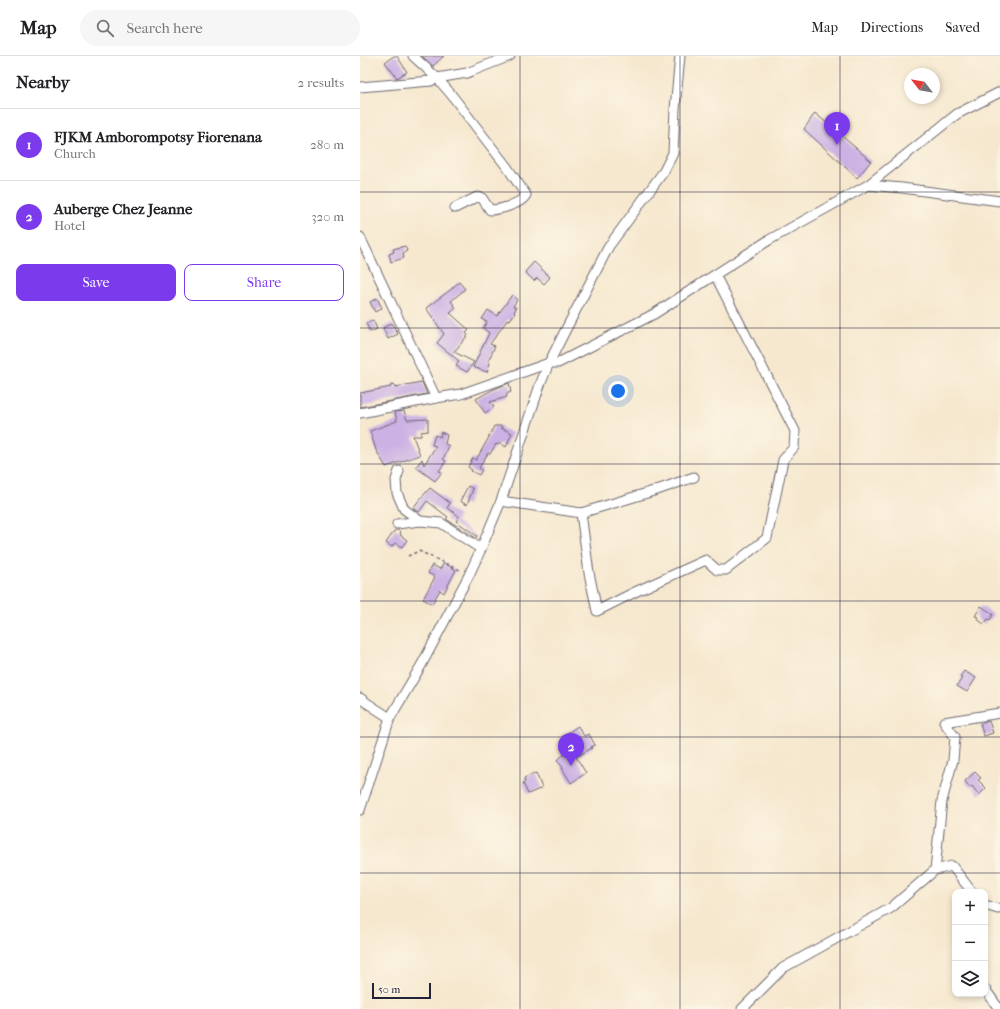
<!DOCTYPE html>
<html lang="en">
<head>
<meta charset="utf-8">
<style>
  body { margin:0; font-family:"IM FELL French Canon",serif; background:#f6f6f6; color:#202124 }
  .controls { position:absolute; right:12px; bottom:12px; display:grid; overflow:hidden; border-radius:8px; box-shadow:0 2px 6px #0003 }
  .controls button { width:36px; height:36px; display:grid; place-items:center; padding:0; border:0; border-bottom:1px solid #e0e0e0; background:#fff; color:#202124; font:20px sans-serif }
  .compass { position:absolute; left:544px; top:12px; width:36px; height:36px; border-radius:50%; background:#fff; box-shadow:0 2px 6px #0003; rotate:301deg }
  .scale { position:absolute; left:12px; bottom:10px; width:59px; box-sizing:border-box; padding-left:4px; border:2px solid #22223b; border-top:0; font-size:11px; line-height:14px; white-space:nowrap; color:#22223b; -webkit-text-stroke:3px #fcf5e5; paint-order:stroke }
  .you { position:absolute; left:258px; top:335px; width:14px; height:14px; margin:-10px; border:3px solid #fff; border-radius:50%; background:#1a73e8; box-shadow:0 0 0 6px #1a73e833 }
  .badge { display:grid; place-items:center; width:26px; height:26px; border-radius:50%; background:#7c3aed; color:#fff; font-size:13px; font-weight:700 }
  .pin { position:absolute; translate:-50% -33px; filter:drop-shadow(0 1px 2px #0008) }
  .pin::after { content:''; position:absolute; top:21px; width:14px; height:12px; background:inherit; clip-path:polygon(0 0,100% 0,50% 100%) }
  .list { margin:0; padding:0; list-style:none }
  h2 { display:flex; justify-content:space-between; align-items:center; height:52px; margin:0; padding:0 16px; font-size:17px }
  h2 small { font-size:13px; font-weight:400; color:#757577 }
  .list li { display:grid; grid-template-columns:26px 1fr auto; gap:12px; align-items:center; box-sizing:border-box; height:72px; padding:0 16px; border-top:1px solid #e0e0e0 }
  .list b { display:block; font-size:15px; white-space:nowrap }
  .list p { margin:0; font-size:13px; white-space:nowrap; color:#757577 }
  .list em { font-size:13px; font-style:normal; color:#757577 }
  .actions { display:flex; gap:8px; padding:12px 16px }
  .actions a { flex:1; padding:9px 0; border:1px solid #7c3aed; border-radius:8px; text-align:center; font-size:14px; color:#7c3aed }
  .actions .main { background:#7c3aed; color:#fff }
  .icon { flex:none; width:22px; height:22px; fill:none; stroke:currentColor; stroke-width:2; stroke-linecap:round; stroke-linejoin:round }
  .map { position:relative; flex:none; width:640px; height:953px; overflow:hidden }
  header { display:flex; align-items:center; gap:24px; box-sizing:border-box; height:56px; padding:0 20px; background:#fff; border-bottom:1px solid #e0e0e0 }
  header strong { font-size:19px }
  nav { display:flex; gap:22px; margin-inline-start:auto; font-size:14px }
  .search { width:280px; height:36px; background:#f6f6f6; display:flex; align-items:center; gap:10px; box-sizing:border-box; padding:0 14px; border-radius:22px; color:#757577; font-size:15px }
  main { display:flex }
  aside { flex:1; background:#fff }
  .map>svg:first-child { display:block }
</style>
</head>
<body>
<header>
<strong>Map</strong>
<div class="search"><svg class="icon" aria-label="search" viewBox="0 0 24 24"><circle cx="10" cy="10" r="6"/><path d="M15 15l6 6"/></svg>Search here</div>
<nav><a>Map</a><a>Directions</a><a>Saved</a></nav>
</header>
<main>
<aside>
<h2>Nearby<small>2 results</small></h2>
<ul class="list">
<li><span class="badge">1</span><div><b>FJKM Amborompotsy Fiorenana</b><p>Church</p></div><em>280 m</em></li>
<li><span class="badge">2</span><div><b>Auberge Chez Jeanne</b><p>Hotel</p></div><em>320 m</em></li>
</ul>
<div class="actions"><a class="main">Save</a><a>Share</a></div>
</aside>
<div class="map">
<svg width="640" height="953" viewBox="0 0 640 953">
  <rect width="100%" height="100%" fill="#fcf5e5"/>
  <filter id="ink" filterUnits="userSpaceOnUse"><feTurbulence type="fractalNoise" baseFrequency=".025" numOctaves="2"/><feDisplacementMap in="SourceGraphic" scale="8" xChannelSelector="R" yChannelSelector="G"/><feConvolveMatrix kernelMatrix="1 2 1 2 8 2 1 2 1" color-interpolation-filters="sRGB"/></filter>
  <filter id="wash" filterUnits="userSpaceOnUse"><feTurbulence type="fractalNoise" baseFrequency=".012" numOctaves="4" result="noise"/><feDisplacementMap in="SourceGraphic" scale="16" xChannelSelector="R" yChannelSelector="G"/><feGaussianBlur stdDeviation="0.9" result="paint"/><feColorMatrix in="noise" values="0 0 0 0 0 0 0 0 0 0 0 0 0 0 0 0 0 1.4 0 .05"/><feComposite in="paint" operator="in"/></filter>
  <g filter="url(#wash)">
    <rect width="100%" height="100%" fill="#f6e8cf"/>
    <g id="blocks">
      <!-- building -->
      <g fill="#cbb1e4">
        <polygon points="34,0 37,0 47,16 37,22 25,6"/>
        <polygon points="62,0 84,0 73,10"/>
        <polygon points="455,57 511,105 497,122 444,73"/>
        <polygon points="45,190 47,195 43,197 44,202 31,206 29,198 34,196 33,193"/>
        <polygon points="174,206 190,221 184,228 177,222 174,225 165,216"/>
        <polygon points="99,226 105,233 91,245 96,252 90,257 109,274 106,277 108,279 94,296 114,306 107,316 96,310 99,305 77,287 84,278 66,252 93,232 92,232"/>
        <polygon points="152,239 157,244 153,250 156,252 154,256 155,257 150,264 148,263 130,288 135,290 128,306 130,307 127,316 113,311 129,277 123,272 127,266 122,263 128,254 137,260"/>
        <polygon points="17,242 22,252 15,256 10,246"/>
        <polygon points="13,264 17,273 10,276 6,267"/>
        <polygon points="32,267 38,278 28,283 23,272"/>
        <polygon points="62,326 67,338 0,351 0,337 31,331 31,329 34,328 35,331"/>
        <polygon points="149,327 151,336 146,338 147,341 130,346 134,351 125,357 116,343 132,334"/>
        <polygon points="44,355 47,364 68,363 68,375 61,376 61,380 53,380 60,399 26,411 16,394 10,375 37,365 35,356"/>
        <polygon points="134,370 142,370 141,372 152,377 146,391 140,387 138,389 136,388 130,398 128,397 119,412 122,414 119,419 111,415 112,414 108,411 113,402 116,404 128,383"/>
        <polygon points="81,376 87,379 85,388 89,390 83,403 86,405 79,415 82,416 75,425 56,411 62,403 64,409 76,390 72,389 75,379 80,381"/>
        <polygon points="108,430 113,433 107,449 100,445"/>
        <polygon points="70,432 90,447 87,452 99,460 96,465 117,480 116,482 86,463 88,461 67,445 59,456 53,452 60,443"/>
        <polygon points="35,474 38,474 41,477 40,479 47,484 42,491 35,487 32,491 26,487"/>
        <polygon points="84,507 96,514 84,537 80,534 72,548 63,543 75,521 68,517 72,509 80,513"/>
        <polygon points="621,550 633,558 630,564 628,563 624,568 617,563 618,561 615,560"/>
        <polygon points="604,615 616,622 607,636 597,630 602,622 600,621"/>
        <polygon points="629,665 633,677 624,680 620,668"/>
        <polygon points="218,670 224,680 229,678 235,689 231,691 232,692 216,701 226,717 211,727 202,712 203,712 197,704 211,693 203,680"/>
        <polygon points="615,716 621,722 618,724 626,732 619,739 612,730 610,732 605,725"/>
        <polygon points="176,717 182,732 168,738 163,727 165,726 164,722"/>
      </g>
    </g>
  </g>
  <g filter="url(#ink)">
    <use href="#blocks" fill-opacity="0" stroke="#6c676f" stroke-width="1"/>
    <g fill="none" stroke-linecap="round" stroke-linejoin="round">
      <defs>
        <g id="minor">
          <path d="M77,22L90,37L147,111L166,139C161,148 139,154 130,154L122,142L117,141L95,152"/>
          <polyline points="77,22 107,17 150,0"/>
          <polyline points="0,31 71,25 77,22 53,0"/>
          <polyline points="508,129 597,58 640,36"/>
          <polyline points="0,181 76,342 101,338 189,307 198,307 294,258 409,184 508,129 542,132 640,145"/>
          <polyline points="0,357 76,342"/>
          <polyline points="39,415 36,424 37,437 44,453 60,465 81,467 121,493"/>
          <polyline points="141,445 221,457 297,434 334,421"/>
          <polyline points="221,457 229,517 237,555 277,535 346,504 357,514 366,514 407,482 423,404 434,391 435,375 355,219"/>
          <polyline points="37,468 60,465"/>
          <polyline points="0,642 7,647 30,662 62,608 109,519 121,493 141,445 180,329 189,307 204,277 249,190 304,115 313,97 315,53 320,0"/>
          <polyline points="0,754 30,662"/>
          <polyline points="575,814 582,745 593,704 595,681 584,666 640,657"/>
          <polyline points="625,849 638,853 640,852"/>
          <polyline points="625,933 639,953"/>
          <polyline points="382,953 423,912 531,852 575,814 592,810 612,836"/>
        </g>
      </defs>
      <!-- minor casing -->
      <use href="#minor" stroke="#6c676f" stroke-width="11"/>
      <!-- path -->
      <polyline stroke="#6c676f" stroke-width="1.5" stroke-dasharray="3 3" stroke-linecap="butt" points="48,500 59,495 102,515"/>
      <!-- minor -->
      <use href="#minor" stroke="#fff" stroke-width="9"/>
    </g>
  </g>
  <!-- grid -->
  <path fill="none" stroke="#22223b" stroke-width="1" stroke-opacity="0.55" d="M160,0V953M320,0V953M480,0V953M0,136H640M0,272H640M0,408H640M0,545H640M0,681H640M0,817H640"/>
</svg>
<div class="controls">
<button>+</button>
<button>−</button>
<button><svg class="icon" aria-label="layers" viewBox="0 0 24 24"><path d="M12 4l9 5-9 5-9-5zM3 14l9 5 9-5"/></svg></button>
</div>
<svg class="compass" viewBox="-18 -18 36 36"><path d="M0-13l5 13h-10z" fill="#e53935"/><path d="M0 13l5-13h-10z" fill="#757577"/></svg>
<div class="scale">50 m</div>
<div class="you"></div>
<div class="pin badge" style="left:477px;top:89px">1</div>
<div class="pin badge" style="left:211px;top:710px">2</div>
</div>
</main>
</body>
</html>
